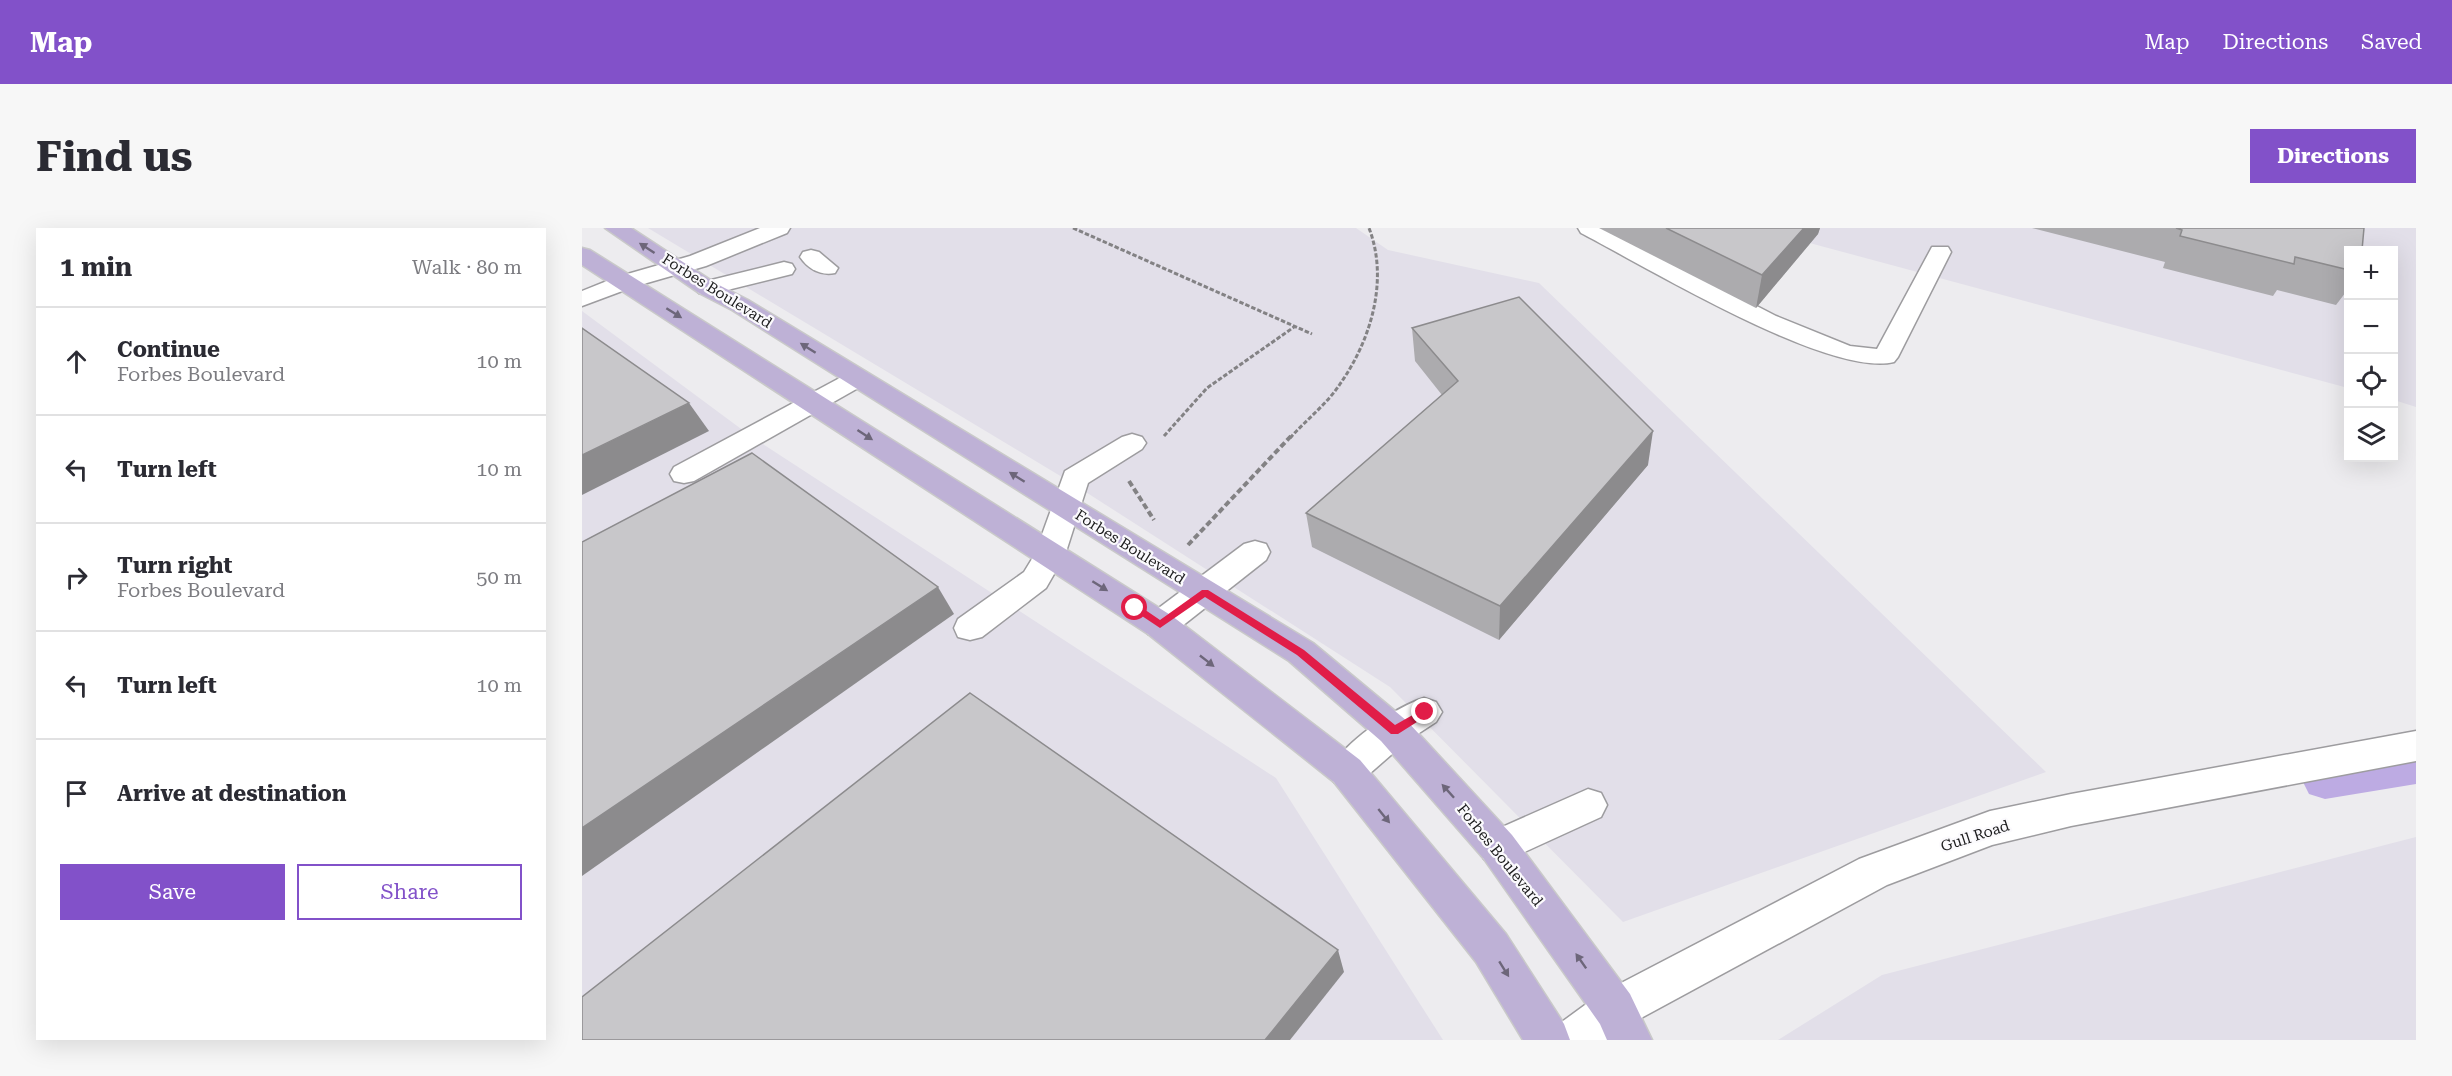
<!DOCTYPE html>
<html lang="en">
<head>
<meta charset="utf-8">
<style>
  body { margin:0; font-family:"Roboto Serif",serif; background:#f7f7f7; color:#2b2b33 }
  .controls { position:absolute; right:18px; top:18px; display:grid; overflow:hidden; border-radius:0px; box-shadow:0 6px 24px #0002 }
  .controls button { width:54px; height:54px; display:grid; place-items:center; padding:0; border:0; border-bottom:2px solid #e1e1e2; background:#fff; color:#2b2b33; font:30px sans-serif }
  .stop { position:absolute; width:18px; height:18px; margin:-14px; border:4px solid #e11d48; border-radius:50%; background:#fff }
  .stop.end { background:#e11d48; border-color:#fff; box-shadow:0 2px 6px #0008 }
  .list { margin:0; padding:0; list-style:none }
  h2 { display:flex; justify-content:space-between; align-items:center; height:78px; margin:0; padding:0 24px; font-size:26px }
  h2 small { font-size:20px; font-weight:400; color:#7c7c81 }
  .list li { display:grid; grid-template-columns:39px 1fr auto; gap:18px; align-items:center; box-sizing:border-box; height:108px; padding:0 24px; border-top:2px solid #e1e1e2 }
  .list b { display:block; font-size:22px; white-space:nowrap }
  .list p { margin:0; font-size:20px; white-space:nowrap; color:#7c7c81 }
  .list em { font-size:20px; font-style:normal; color:#7c7c81 }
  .actions { display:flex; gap:12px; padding:18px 24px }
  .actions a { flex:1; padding:14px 0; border:2px solid #8251c9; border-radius:0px; text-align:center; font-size:21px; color:#8251c9 }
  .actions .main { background:#8251c9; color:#fff }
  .icon { flex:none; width:33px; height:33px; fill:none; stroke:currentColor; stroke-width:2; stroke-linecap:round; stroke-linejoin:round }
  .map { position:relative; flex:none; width:1834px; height:812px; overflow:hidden; border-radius:0px }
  header { display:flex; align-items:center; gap:36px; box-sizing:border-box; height:84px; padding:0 30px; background:#8251c9; color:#fff }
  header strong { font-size:28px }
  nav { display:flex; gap:33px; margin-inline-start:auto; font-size:21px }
  .intro { display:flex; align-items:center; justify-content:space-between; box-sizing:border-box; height:144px; padding:0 36px }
  h1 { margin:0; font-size:42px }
  .button { padding:15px 27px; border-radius:0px; background:#8251c9; color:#fff; font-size:21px; font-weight:700 }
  main { display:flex; gap:36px; padding:0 36px }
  aside { flex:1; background:#fff; border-radius:0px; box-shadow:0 6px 24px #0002 }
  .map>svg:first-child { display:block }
</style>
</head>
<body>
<header>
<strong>Map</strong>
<nav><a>Map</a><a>Directions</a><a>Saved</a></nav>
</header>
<div class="intro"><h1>Find us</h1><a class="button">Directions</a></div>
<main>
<aside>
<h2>1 min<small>Walk · 80 m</small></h2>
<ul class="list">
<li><svg class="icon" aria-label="ahead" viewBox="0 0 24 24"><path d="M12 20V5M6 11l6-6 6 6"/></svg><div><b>Continue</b><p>Forbes Boulevard</p></div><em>10 m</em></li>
<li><svg class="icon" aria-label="left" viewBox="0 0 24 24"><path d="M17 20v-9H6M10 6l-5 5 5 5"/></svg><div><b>Turn left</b></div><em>10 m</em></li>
<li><svg class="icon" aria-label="right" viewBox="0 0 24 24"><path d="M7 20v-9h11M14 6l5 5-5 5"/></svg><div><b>Turn right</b><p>Forbes Boulevard</p></div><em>50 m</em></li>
<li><svg class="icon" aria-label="left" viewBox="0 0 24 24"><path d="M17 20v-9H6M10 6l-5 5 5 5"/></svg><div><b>Turn left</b></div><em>10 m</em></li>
<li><svg class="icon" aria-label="arrive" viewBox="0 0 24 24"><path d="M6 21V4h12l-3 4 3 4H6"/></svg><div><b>Arrive at destination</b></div></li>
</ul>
<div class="actions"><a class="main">Save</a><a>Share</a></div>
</aside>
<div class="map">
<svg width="1834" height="812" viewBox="0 0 1834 812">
  <rect width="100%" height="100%" fill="#edecef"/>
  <!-- built -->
  <g fill="#e2dfe9">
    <polygon points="66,0 774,0 806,22 957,55 1464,544 1041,694 808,459 485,252"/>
    <polygon points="1172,0 1834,0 1834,179 1812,172 1812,22 1766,22 1766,160"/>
    <polygon points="0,83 170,209 694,550 861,812 0,812"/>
    <polygon points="1834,609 1834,812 1196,812 1300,747"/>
  </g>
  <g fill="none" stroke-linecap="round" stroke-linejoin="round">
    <!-- canal -->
    <polygon fill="#bdabe3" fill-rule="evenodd" points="1834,518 1834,556 1743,571 1727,566 1720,552 1727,538 1743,533"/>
    <defs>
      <g id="minor">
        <polygon points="178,0 208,0 205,5 124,38 51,59 0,78 0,63 35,49 108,28"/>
        <path d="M996,0H1024L1194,88L1268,118L1295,121L1350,19H1366L1369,24L1316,129L1312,134C1247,150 1063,38 999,5Z"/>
        <path d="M229,22L237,24L256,40L253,45C239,48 226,41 218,29L221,24Z"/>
        <polygon points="202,34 210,36 213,41 210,46 125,67 117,65 113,60 117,55"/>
        <polygon points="276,142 285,145 289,150 285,155 112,253 102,255 92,253 88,246 92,239 267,145"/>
        <polygon points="550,206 560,209 564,215 560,221 506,255 483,327 464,360 400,409 388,412 376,409 372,400 376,391 442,344 453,326 483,243 540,209"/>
        <polygon points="673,313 684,316 688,324 684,332 590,406 578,409 566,406 562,397 566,388 662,316"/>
        <path d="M842,470L854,474L860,484L854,494L825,513L778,554L765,559L752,554L747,543C760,516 813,479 842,470Z"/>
        <polygon points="1834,503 1834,533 1489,598 1410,617 1305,657 1048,796 1029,812 971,812 977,796 1018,766 1277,631 1408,583 1489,566"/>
        <polygon points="1006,561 1019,565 1025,577 1019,589 916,636 902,631 897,619 902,607"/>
      </g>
      <g id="major">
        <polygon points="23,0 49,0 133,55 166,72 731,415 825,493 930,607 1048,766 1070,812 1025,812 1018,796 902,631 799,513 707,433 150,82 117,65"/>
        <polygon points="0,20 8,22 590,388 778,532 924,706 982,796 988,812 941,812 894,734 752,554 566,406 0,37"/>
      </g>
    </defs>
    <!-- minor casing -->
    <use href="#minor" stroke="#9d9c9f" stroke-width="3"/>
    <!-- major casing -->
    <use href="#major" stroke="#c9c9c9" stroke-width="3"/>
    <!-- path-far1 -->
    <g stroke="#838284" stroke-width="3" stroke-dasharray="4.5 2" stroke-linecap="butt">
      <polyline points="491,0 730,106"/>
      <polyline points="582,208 625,160 712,99"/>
      <path d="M708,210C724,192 745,176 758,156C789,112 807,52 787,0"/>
    </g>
    <!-- path -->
    <g stroke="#838284" stroke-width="4" stroke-dasharray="6 3" stroke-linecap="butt">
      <polyline points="547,253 572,292"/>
      <polyline points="606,317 709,208"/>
    </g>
    <!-- minor -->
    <use href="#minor" fill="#fff" fill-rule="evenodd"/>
    <!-- major -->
    <use href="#major" fill="#beb1d6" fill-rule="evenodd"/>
  </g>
  <!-- wall -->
  <g fill="#acabae">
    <polygon points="1017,0 1238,0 1236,6 1174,80"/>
    <polygon points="1450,0 1782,0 1767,22 1767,60 1754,77 1695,62 1691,68 1581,40 1583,34"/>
    <polygon points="830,100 1066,237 917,412 730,319 724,285 860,167 833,133"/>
  </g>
  <!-- shaded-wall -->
  <g fill="#8c8b8d">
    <polygon points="1222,0 1238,0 1236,6 1174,80 1180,47"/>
    <polygon points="107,175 127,203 0,267 0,227"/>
    <polygon points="1071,203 1066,237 917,412 918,378"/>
    <polygon points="356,359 372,386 0,648 0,600"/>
    <polygon points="756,722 762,744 708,812 683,812"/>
  </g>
  <!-- building -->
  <g fill="#c8c7ca" stroke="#8c8b8d" stroke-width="1.5">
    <polygon points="1084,0 1222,0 1180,47"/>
    <polygon points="1594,0 1782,0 1780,22 1767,22 1767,42 1713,29 1712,36 1598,8 1600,2"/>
    <polygon points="937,69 1071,203 918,378 724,285 876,153 830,100"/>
    <polygon points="0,100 107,175 0,227"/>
    <polygon points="170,225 356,359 0,600 0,314"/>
    <polygon points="388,465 756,722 683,812 0,812 0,769"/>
  </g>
  <!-- one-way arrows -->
  <defs><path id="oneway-solid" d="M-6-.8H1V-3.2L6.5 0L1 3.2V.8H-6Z" transform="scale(1.5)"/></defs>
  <g fill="#6d667a">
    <use href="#oneway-solid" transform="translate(65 20) rotate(-147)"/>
    <use href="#oneway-solid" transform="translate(92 85) rotate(32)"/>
    <use href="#oneway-solid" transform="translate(226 120) rotate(-148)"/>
    <use href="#oneway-solid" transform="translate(283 207) rotate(33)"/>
    <use href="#oneway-solid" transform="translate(435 249) rotate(-148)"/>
    <use href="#oneway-solid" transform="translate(518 358) rotate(32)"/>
    <use href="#oneway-solid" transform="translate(625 433) rotate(38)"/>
    <use href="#oneway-solid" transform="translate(866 563) rotate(-132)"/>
    <use href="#oneway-solid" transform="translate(802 588) rotate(51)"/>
    <use href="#oneway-solid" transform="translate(999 733) rotate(-125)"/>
    <use href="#oneway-solid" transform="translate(922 741) rotate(58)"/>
  </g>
  <!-- route -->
  <polygon fill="#e11d48" points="620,362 626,362 722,422 813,497 843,480 848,484 846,487 816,506 809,506 715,427 623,369 578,400 548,380 556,377 578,392"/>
  <g text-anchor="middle" stroke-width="4.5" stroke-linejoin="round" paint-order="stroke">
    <!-- street labels -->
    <g font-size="15" fill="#1c1c1d" stroke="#fbfafd">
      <text transform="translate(135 63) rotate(32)" y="5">Forbes Boulevard</text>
      <text transform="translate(548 319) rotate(32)" y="5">Forbes Boulevard</text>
      <text transform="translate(1393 608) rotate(-18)" y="5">Gull Road</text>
      <text transform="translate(918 627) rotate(51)" y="5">Forbes Boulevard</text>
    </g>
  </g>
</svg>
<div class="controls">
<button>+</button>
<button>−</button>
<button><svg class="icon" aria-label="locate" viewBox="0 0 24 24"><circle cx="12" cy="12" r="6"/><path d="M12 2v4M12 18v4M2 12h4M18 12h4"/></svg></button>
<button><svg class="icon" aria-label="layers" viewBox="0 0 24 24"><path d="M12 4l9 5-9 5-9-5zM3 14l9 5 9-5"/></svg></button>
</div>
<div class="stop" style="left:553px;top:380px"></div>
<div class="stop end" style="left:843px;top:484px"></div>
</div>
</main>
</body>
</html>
